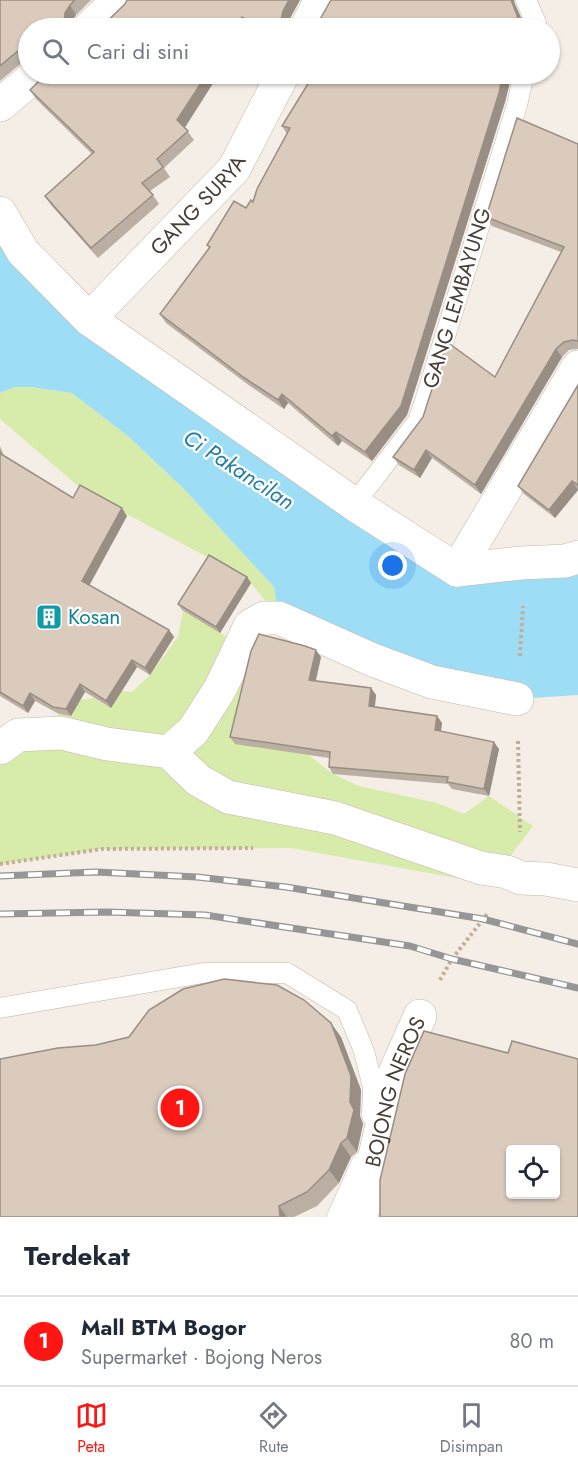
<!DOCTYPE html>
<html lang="id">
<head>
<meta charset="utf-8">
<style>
  body { margin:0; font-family:Jost,sans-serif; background:#f6f6f7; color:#1f2937 }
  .controls { position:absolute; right:18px; bottom:18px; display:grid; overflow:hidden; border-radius:6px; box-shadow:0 2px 4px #0004 }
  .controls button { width:54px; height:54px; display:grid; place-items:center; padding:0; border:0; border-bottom:2px solid #e0e1e3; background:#fff; color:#1f2937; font:30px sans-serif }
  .you { position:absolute; left:393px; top:566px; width:21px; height:21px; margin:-15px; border:4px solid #fff; border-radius:50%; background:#1a73e8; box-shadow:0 0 0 9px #1a73e833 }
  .badge { display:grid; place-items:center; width:39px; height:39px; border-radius:50%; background:#ff1612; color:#fff; font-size:20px; font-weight:700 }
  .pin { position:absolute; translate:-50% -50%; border:3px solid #fff; box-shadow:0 2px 6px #0006 }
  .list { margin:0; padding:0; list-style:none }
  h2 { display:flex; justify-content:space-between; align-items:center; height:78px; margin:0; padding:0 24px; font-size:26px }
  h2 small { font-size:20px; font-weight:400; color:#747a83 }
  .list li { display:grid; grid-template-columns:39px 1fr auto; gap:18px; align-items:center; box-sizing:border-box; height:90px; padding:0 24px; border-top:2px solid #e0e1e3 }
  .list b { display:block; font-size:22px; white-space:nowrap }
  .list p { margin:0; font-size:20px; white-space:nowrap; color:#747a83 }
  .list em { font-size:20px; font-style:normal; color:#747a83 }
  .icon { flex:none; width:33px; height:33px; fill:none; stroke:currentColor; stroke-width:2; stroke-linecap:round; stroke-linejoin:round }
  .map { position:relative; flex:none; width:578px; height:1217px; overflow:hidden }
  .search { position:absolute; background:#fff; box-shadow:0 2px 4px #0004; left:18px; right:18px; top:18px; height:66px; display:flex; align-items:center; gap:15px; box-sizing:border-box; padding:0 21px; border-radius:33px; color:#747a83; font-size:22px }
  .sheet { height:168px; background:#fff }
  nav { display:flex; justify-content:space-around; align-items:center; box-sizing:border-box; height:84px; border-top:2px solid #e0e1e3; background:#fff; font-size:16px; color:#747a83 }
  nav a { display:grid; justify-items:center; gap:3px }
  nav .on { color:#ff1612 }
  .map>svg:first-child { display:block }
</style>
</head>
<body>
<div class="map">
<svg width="578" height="1217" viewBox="0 0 578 1217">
  <rect width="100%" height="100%" fill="#f4eee6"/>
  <!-- green -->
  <g fill="#d7ecab">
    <polygon points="15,387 30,387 72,393 129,437 183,488 274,587 279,618 251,583 213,560 85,492 0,419 0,393"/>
    <polygon points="187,591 209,608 220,633 229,638 249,703 288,739 333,774 359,786 437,803 464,814 489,796 533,826 489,884 291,848 102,849 0,864 0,738 58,715 80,700 94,698 111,708 121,691 132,692 150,675 178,637"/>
  </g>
  <!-- water -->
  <polygon fill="#9ddef6" points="0,215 23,252 457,570 578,557 578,695 517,699 279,618 274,587 183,488 129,437 72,393 30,387 15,387 0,393"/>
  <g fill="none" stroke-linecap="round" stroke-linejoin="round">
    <defs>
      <g id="service">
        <polyline points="526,0 536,23 535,28"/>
        <polyline points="354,504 418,421 424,404 517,105 524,74"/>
        <polyline points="0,1008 203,973 287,973 347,1010 364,1051 373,1087 372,1116"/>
        <polyline points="337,1217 362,1162"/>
      </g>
      <g id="minor">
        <polyline points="89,28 118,0"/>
        <polyline points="306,28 321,0"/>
        <polyline points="0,105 37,74"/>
        <polyline points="0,213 23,252 89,319 354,504 457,570 521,563 565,561 578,557"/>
        <path id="s1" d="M89,319L234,169L283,74"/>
        <polyline points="457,570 578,367"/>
        <polyline points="0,748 18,735 61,733 107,744 169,752 198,780 228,797 335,818 481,868 507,872 521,878 546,879 578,885"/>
        <polyline points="169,752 193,731 220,689 250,626 264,618 279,618 373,660 432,682 517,699"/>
        <path id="s2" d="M361,1217L393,1077L420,1016"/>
      </g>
    </defs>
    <!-- service casing -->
    <use href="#service" stroke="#c4b7ab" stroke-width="21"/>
    <!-- minor casing -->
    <use href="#minor" stroke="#c4b7ab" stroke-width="34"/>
    <!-- path -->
    <g stroke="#c4ae98" stroke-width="4" stroke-dasharray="3 3" stroke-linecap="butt">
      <polyline points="520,656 523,606"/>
      <polyline points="518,741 520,832"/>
      <polyline points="0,864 102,849 253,848"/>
      <polyline points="440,980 452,959 488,913"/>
    </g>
    <!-- service -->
    <use href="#service" stroke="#fff" stroke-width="20"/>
    <!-- minor -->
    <use href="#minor" stroke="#fff" stroke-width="33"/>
    <defs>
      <g id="rail">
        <polyline points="0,876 96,872 197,877 286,887 483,919 578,944"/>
        <polyline points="0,914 107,912 205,915 410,946 452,959 578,988"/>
      </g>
    </defs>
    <!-- rail casing -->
    <use href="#rail" stroke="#969696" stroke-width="7"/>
    <!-- rail -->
    <use href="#rail" stroke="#fff" stroke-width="4.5" stroke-dasharray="14" stroke-linecap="butt"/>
  </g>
  <!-- wall -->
  <g fill="#bbafa3">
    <polygon points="0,0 91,0 76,15 71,22 28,28 28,58 25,60 0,81"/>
    <polygon points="127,0 300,0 289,20 287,28 253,28 248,26 247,28 100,28 125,4"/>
    <polygon points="295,74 309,74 301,81"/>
    <polygon points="314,74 512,74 505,102 407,415 372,461 342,441 338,446 288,403 284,409 250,386 166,323 160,314 209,248 207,245 253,202 287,134 282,126"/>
    <polygon points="30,90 185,128 194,140 164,168 170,177 150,191 159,204 98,258 51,205 45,196 92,154 36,99"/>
    <polygon points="578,144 578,349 569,350 562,357 481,494 432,458 420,478 399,465 393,457 495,377 561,252 492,226 486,217"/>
    <polygon points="578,385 578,490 555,518 524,494 518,486"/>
    <polygon points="0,446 4,456 73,498 127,516 89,585 169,630 174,637 150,675 137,667 111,708 85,692 71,716 59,714 35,701 28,713 0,696"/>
    <polygon points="247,577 251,583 220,633 182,610 178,604"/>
    <polygon points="321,657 316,681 371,688 376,695 375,707 437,716 442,723 441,731 499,749 489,796 452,789 448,784 333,774 329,767 329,758 235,744 230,737"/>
    <polygon points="341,1037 361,1090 360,1116 363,1124 357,1152 351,1157 339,1183 317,1206 294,1217 0,1217 96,1045"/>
  </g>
  <!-- shaded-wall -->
  <g fill="#998e84">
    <polygon points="289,0 300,0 289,20 287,28 284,28 281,20 283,11"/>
    <polygon points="511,0 514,0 515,4 524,24 524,28 521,28 518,23"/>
    <polygon points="70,5 76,15 71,22 71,28 68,28 64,23 65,13"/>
    <polygon points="242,17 248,26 247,28 235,28"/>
    <polygon points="207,74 219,74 184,129 177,120"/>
    <polygon points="503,74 512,74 505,102 407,415 372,461 365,452"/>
    <polygon points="556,349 562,357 481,494 475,485"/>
    <polygon points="282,394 288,403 284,409 278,400"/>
    <polygon points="336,432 342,441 338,446 332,436"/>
    <polygon points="426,450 432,458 420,478 414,470"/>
    <polygon points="572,481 578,490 555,518 549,510"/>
    <polygon points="122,508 127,516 88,588 82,581"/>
    <polygon points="247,577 251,583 220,633 216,627"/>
    <polygon points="169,630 174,637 150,675 145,668"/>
    <polygon points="316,650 321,657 314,687 309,680"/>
    <polygon points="132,660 137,667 111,708 106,701"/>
    <polygon points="80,684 85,692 71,716 66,709"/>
    <polygon points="371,688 376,695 374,713 369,706"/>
    <polygon points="30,693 35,701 28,713 23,706"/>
    <polygon points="437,716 442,723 440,737 435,730"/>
    <polygon points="494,742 499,749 489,796 484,789"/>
    <polygon points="331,1023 341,1037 361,1090 360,1116 363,1124 357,1152 347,1138 350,1102"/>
    <polygon points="341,1143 351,1157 339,1183 329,1170"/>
    <polygon points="279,1206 287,1217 280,1217"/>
  </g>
  <!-- building -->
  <g fill="#dacbbd" stroke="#998e84" stroke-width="1.5" fill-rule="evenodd">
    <polygon points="0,0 75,0 70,5 65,13 64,23 68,28 28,28 28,47 19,50 0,66"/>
    <polygon points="127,0 289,0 283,11 281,20 284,28 260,28 242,17 235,28 100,28 125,4"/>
    <polygon points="331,0 511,0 517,15 518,23 522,28 315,28"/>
    <polygon points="46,74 207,74 177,120 188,131 157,159 163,167 142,183 153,195 91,248 45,196 94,152 30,90"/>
    <polygon points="314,74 503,74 499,93 401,406 365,452 336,432 332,436 282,394 278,400 243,377 160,314 210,247 207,245 234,201 246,208 251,200 253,202 257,189 290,128 282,126"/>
    <polygon points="517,118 578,144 578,341 573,340 564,342 556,349 475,485 426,450 414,470 393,457 423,417 447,342 495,377 564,247 486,217"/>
    <polygon points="578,385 578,485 572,481 549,510 518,486"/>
    <polygon points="0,451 1,454 73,498 80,485 122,508 82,581 169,630 145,668 132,660 106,701 80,684 66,709 53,707 30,693 23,706 0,692"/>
    <polygon points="209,555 247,577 216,627 178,604"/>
    <polygon points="259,634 305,646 316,650 309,680 371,688 369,706 437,716 435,730 494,742 484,789 447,782 448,777 329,767 330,752 230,737 251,651"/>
    <polygon points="224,979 277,985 304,1000 331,1023 351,1076 350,1102 354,1110 347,1138 341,1143 329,1170 307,1192 279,1206 280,1217 0,1217 0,1059 58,1048 96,1045 129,1037 149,1010 183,989"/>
    <path d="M424,1031L508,1053L512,1041L578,1059V1217H380V1180L405,1074ZM510,1149H555V1194H510Z"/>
  </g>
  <!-- icons -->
  <defs>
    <symbol id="building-square" viewBox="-11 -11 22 22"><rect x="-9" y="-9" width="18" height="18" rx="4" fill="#0f9aa8" stroke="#fff"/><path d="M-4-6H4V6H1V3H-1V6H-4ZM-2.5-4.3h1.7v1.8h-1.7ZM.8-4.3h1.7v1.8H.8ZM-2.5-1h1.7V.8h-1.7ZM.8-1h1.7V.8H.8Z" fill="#fff"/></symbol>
  </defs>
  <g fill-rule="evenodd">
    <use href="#building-square" x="34" y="602" width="30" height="30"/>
  </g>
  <g text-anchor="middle" stroke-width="4.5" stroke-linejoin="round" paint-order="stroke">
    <!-- street labels -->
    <g font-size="21" fill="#483e35" stroke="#fff">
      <text dy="7" stroke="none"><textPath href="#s1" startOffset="158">GANG SURYA</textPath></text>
      <text transform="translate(457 298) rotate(-73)" y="7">GANG LEMBAYUNG</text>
      <text dy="7" stroke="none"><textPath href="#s2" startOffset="130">BOJONG NEROS</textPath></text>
    </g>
    <!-- culture labels -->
    <g font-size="21" fill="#0d838f" stroke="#fff" text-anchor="start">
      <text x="68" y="624">Kosan</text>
    </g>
    <!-- water labels -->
    <g font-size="22" font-style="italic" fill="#227ea2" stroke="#fff">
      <text transform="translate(239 469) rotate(33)" y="8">Ci Pakancilan</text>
    </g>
  </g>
</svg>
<div class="controls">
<button><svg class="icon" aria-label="locate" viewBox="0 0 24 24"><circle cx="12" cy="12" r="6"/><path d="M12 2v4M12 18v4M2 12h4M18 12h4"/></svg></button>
</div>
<div class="you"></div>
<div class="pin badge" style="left:180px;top:1108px">1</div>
<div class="search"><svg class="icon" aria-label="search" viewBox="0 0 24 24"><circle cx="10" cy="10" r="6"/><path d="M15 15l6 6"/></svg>Cari di sini</div>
</div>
<section class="sheet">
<h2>Terdekat<small></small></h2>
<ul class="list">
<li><span class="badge">1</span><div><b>Mall BTM Bogor</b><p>Supermarket · Bojong Neros</p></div><em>80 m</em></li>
</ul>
</section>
<nav>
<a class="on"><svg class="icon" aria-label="map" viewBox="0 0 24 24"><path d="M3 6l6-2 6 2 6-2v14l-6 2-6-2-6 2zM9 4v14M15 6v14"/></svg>Peta</a>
<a><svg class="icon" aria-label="directions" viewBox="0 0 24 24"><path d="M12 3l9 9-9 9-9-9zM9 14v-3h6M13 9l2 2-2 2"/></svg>Rute</a>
<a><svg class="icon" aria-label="saved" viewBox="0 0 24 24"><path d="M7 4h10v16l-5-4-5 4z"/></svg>Disimpan</a>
</nav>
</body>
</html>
